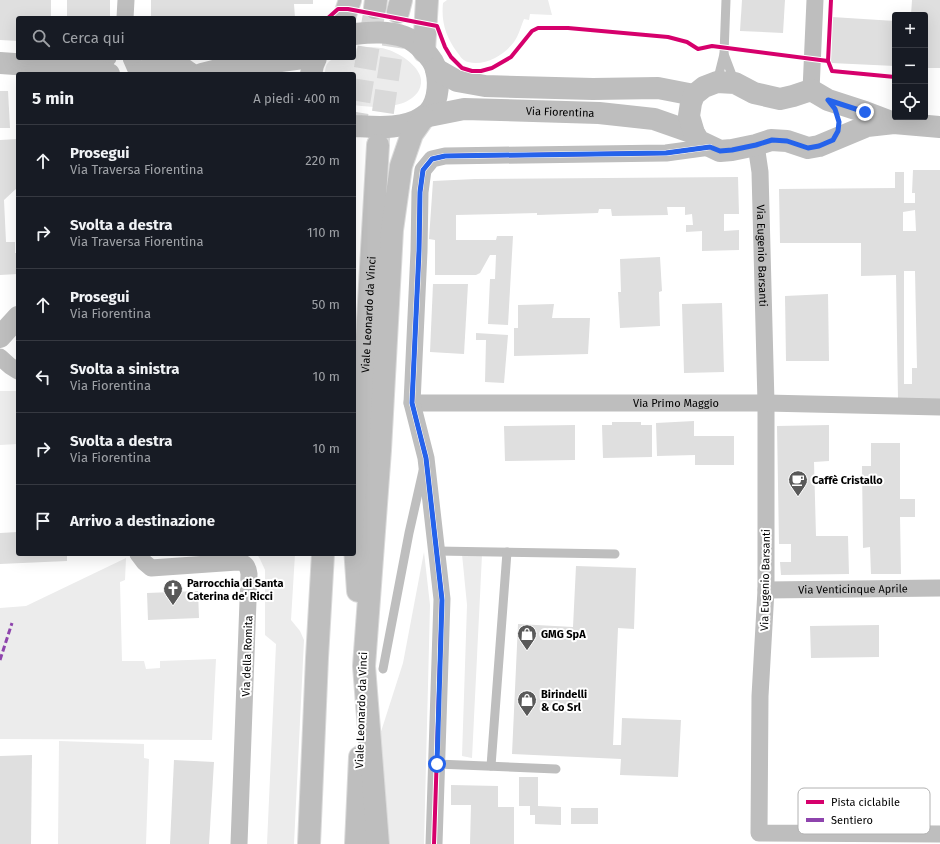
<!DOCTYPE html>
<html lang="it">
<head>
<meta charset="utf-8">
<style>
  body { margin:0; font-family:"Fira Sans",sans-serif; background:#20242c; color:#f1f3f6 }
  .controls { position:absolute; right:12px; top:12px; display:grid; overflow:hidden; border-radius:4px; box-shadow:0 4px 16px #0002 }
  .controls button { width:36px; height:36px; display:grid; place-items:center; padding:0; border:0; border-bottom:1px solid #363941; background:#171b24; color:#f1f3f6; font:20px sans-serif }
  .stop { position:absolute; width:12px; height:12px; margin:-9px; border:3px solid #2563eb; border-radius:50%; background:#fff }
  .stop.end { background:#2563eb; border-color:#fff; box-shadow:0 1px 4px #0008 }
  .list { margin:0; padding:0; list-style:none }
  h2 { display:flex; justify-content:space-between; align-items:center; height:52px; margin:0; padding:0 16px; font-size:17px }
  h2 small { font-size:13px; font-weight:400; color:#9ea1a6 }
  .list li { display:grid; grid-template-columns:26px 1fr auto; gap:12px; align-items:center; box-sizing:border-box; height:72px; padding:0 16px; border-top:1px solid #363941 }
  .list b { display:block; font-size:15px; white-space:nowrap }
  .list p { margin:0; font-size:13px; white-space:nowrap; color:#9ea1a6 }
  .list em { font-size:13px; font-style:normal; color:#9ea1a6 }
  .icon { flex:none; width:22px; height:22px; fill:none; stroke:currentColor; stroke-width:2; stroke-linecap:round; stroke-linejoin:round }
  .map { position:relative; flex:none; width:940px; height:844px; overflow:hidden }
  .search { position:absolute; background:#171b24; box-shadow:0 4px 16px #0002; left:16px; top:16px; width:340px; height:44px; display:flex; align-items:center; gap:10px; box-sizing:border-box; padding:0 14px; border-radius:4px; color:#9ea1a6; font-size:15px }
  .panel { position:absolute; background:#171b24; box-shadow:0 4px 16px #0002; left:16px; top:72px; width:340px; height:484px; border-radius:4px }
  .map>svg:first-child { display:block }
</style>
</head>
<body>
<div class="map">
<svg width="940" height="844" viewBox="0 0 940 844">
  <rect width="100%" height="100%" fill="#fff"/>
  <!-- green -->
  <g fill="#ececec">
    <path d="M447,0H548L552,15L530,14L529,20L524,19C521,26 519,35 514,42C505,54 485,67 468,62C463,61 460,56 457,52C446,37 441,22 443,3Z"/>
    <path d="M365,47C373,47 381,47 389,50C403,55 429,72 419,90C408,110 373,108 354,105V74H325C325,55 340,58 354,58V49Z"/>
    <polygon points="0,391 18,391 18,444 0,445"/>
    <polygon points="424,552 430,605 424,844 382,844 378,741 403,663"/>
    <polygon points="257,554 295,554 291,620 300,631 304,640 294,844 267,844 276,644 265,635 265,570 260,559"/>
    <polygon points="462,554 482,555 472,758 462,756 467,605"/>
    <polygon points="126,558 125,580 120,582 122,661 144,661 146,669 160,668 160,661 216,659 212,740 0,739 0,608 26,606"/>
    <polygon points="59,741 144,744 144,758 149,759 146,844 58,844"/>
  </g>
  <!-- building -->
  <g fill="#dfdfdf" fill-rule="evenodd">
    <polygon points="0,0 51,0 51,18 18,18 18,41 0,40"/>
    <rect x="67" y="0" width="43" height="18"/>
    <polygon points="151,0 313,0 313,4 294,4 295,18 151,18"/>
    <polygon points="742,0 785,0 783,33 740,31"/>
    <polygon points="912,0 940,0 940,68 925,68 925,15 911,15"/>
    <polygon points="832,17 895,21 895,66 831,63"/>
    <polygon points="0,91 8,91 10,128 0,128"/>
    <polygon points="18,139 18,187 4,200 6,242 15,242 15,253 18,253 18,274 0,275 0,140"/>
    <path d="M913,170H940V401L898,399L896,275L861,276V243H780L779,189L895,188V172H904V203H915V193H912ZM915,210L916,231H903V212ZM904,271H915L917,368H912V384H904Z"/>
    <polygon points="738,177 739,214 724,214 724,231 739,230 739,250 702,251 702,231 686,232 686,225 693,225 692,214 685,215 685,207 667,207 668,215 612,216 611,209 599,209 598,213 537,215 537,213 456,215 456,240 496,240 497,236 513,236 508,325 488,324 490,279 495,279 496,255 490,255 480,273 476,275 435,275 435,240 429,239 433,181 475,179"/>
    <polygon points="660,257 662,291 659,292 660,326 620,328 618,292 621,292 620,259"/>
    <polygon points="433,284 468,284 464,354 430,352"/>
    <polygon points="828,294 829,361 786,361 785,296"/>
    <polygon points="722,303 724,372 684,373 682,304"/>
    <polygon points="554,304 552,318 590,318 588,354 514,356 514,328 518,328 518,305"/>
    <polygon points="476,333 508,335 504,383 485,382 486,340 476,340"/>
    <polygon points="694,421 694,436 734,436 734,465 695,465 695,455 657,456 656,423"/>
    <polygon points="612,422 641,422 641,425 652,425 652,457 603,458 602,425 612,425"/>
    <polygon points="575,425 575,460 505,461 504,426"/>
    <polygon points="829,425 829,461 814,462 816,536 848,536 849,574 781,575 780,562 791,562 791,544 779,544 777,426"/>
    <polygon points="871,443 900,443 900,499 915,499 915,517 900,517 901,574 871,574 870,547 863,548 862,466 871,466"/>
    <polygon points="18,532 18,554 67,554 67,561 0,564 0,533"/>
    <polygon points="576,566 636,568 634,629 618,628 613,745 621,745 622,718 681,720 678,777 620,775 621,759 512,754 518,624 573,627"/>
    <polygon points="198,591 199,618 148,620 147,593"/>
    <polygon points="879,625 879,657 811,658 810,626"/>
    <polygon points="32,755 31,844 0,844 0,756"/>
    <polygon points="174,760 214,762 209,844 170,844"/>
    <polygon points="519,777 538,777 538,806 561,807 561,825 535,824 535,815 530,815 530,806 519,806"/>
    <polygon points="451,785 498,786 498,807 514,807 514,844 470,844 471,805 451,805"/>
    <rect x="571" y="808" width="27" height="16"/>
  </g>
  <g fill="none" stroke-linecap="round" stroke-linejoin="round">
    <!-- trunk-tunnel -->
    <g stroke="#d9d9d9" stroke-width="22" stroke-dasharray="22 11" stroke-linecap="butt">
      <polyline points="354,134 375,8"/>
      <polyline points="378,145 398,12"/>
    </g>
    <defs>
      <g id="trunk">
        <polyline points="375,8 376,0"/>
        <polyline points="398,12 401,0"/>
        <polyline points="344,18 350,0"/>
        <polyline points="424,51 427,0"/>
        <path id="s5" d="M358,591L355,547L378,145"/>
        <polyline points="309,844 317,658 323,554"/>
        <polyline points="356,844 360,757"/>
        <polyline points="378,844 364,666 380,450 392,230 401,166 412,134 424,117"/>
      </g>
    </defs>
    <!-- trunk casing -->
    <use href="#trunk" stroke="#dbdbdb" stroke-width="24"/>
    <!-- service -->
    <g stroke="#bebebe" stroke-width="9">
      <polyline points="724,54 735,83"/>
      <polyline points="717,82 724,54 726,0"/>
      <polyline points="437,551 615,554"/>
      <polyline points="383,669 409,533 423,471"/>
      <polyline points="437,764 556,769"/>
      <polyline points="491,766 507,552"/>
    </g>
    <!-- minor -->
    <g stroke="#bebebe" stroke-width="17">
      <polyline points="125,18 126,0"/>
      <polyline points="131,58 138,74"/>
      <polyline points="86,69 102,63 108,58"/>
      <polyline points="811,90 815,0"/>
      <path id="s1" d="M756,145L760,172L766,403V590L760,696L759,833L940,834"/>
      <polyline points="0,357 10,366 18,371"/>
      <path id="s2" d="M412,403H766L940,407"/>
      <path d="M138,554L144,562L151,568L237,562C245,562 248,566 249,574L239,844"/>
      <path id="s3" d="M766,590L940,588"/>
      <polyline points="434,844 442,599 426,458 412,403 419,251 420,192 423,170 432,159 445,156 666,153 710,147"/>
    </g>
    <!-- tertiary -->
    <g stroke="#bebebe" stroke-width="22">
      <path d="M354,34C372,32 388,31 405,37C416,41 434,58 436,70C440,85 438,108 423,117C403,130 376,127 354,126"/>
      <polyline points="0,63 86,69 109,74"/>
      <polyline points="436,69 457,81 485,86 593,89 658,88 694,95"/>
      <path d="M140,74C158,61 174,60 191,74"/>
      <polyline points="202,74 222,69 303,58"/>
      <polyline points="311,74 313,65 316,58"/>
      <path id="s4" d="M424,117L464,109L599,113L654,119L694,133"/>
      <polyline points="894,123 865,112 828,100 811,90 793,96 780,99 754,93 735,83 717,82 704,87 694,95 691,103 689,116 694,133 699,141 720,151 732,150 756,145 771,140 787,141 808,148 819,146 867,126 894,123 940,127"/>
      <polyline points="0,337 18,317"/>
    </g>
    <!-- trunk -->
    <use href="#trunk" stroke="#bebebe" stroke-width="22"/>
    <!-- quiet -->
    <polyline stroke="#8e44ad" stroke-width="3" stroke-dasharray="6 3" stroke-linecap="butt" points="0,660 12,623"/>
    <defs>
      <g id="cycleway">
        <polyline points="831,0 828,61 832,71 895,77"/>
        <polyline points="328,18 338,9 348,9 437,26 445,47 451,57 462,68 472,71 481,71 492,68 511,57 532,31 538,28 568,28 668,37 687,42 698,49 712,46 828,61"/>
        <polyline points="434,844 442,599 426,458 412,403 419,251 420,192 423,170 432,159 445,156 666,153 710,147"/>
      </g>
    </defs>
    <!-- cycleway casing -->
    <use href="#cycleway" stroke="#fff" stroke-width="6"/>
    <!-- cycleway -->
    <use href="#cycleway" stroke="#d6006c" stroke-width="4"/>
  </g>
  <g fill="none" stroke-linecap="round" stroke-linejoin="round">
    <!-- route -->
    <polyline stroke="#2563eb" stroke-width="5" points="437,764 442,600 426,458 412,403 419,251 420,192 423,170 432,159 445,156 666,153 710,147 720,151 732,150 756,145 772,140 787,141 808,148 819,146 833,140 838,131 839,122 835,109 828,100 865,112"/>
  </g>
  <!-- icons -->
  <defs>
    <symbol id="cafe-pin" viewBox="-11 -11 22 30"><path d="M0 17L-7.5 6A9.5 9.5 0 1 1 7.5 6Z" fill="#595959" stroke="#fff"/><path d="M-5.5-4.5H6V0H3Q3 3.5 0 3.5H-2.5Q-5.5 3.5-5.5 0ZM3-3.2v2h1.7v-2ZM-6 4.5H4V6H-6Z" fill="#fff"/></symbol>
    <symbol id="church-pin" viewBox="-11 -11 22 30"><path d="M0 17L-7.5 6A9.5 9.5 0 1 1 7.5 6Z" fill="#595959" stroke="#fff"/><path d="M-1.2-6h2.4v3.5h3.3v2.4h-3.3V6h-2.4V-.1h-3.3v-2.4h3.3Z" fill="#fff"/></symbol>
    <symbol id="shop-pin" viewBox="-11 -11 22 30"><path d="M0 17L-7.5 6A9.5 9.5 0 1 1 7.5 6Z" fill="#595959" stroke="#fff"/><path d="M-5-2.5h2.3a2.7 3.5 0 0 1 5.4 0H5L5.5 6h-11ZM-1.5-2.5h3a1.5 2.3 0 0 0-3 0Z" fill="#fff"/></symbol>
  </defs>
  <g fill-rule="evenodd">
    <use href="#cafe-pin" x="787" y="469" width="22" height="30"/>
    <use href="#church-pin" x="162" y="578" width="22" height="30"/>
    <use href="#shop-pin" x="516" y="623" width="22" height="30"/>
    <use href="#shop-pin" x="516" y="689" width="22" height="30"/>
  </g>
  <g text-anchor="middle" stroke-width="4" stroke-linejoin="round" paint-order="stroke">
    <!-- street labels -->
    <g font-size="11" fill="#000" stroke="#fff">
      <text dy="4" stroke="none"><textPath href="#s4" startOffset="137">Via Fiorentina</textPath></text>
      <text dy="4" stroke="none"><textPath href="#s1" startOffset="111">Via Eugenio Barsanti</textPath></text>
      <text dy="4" stroke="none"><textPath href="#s5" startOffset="277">Viale Leonardo da Vinci</textPath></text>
      <text dy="4" stroke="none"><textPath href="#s2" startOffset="264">Via Primo Maggio</textPath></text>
      <text transform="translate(765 580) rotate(-89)" y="4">Via Eugenio Barsanti</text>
      <text dy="4" stroke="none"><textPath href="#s3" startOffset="87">Via Venticinque Aprile</textPath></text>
      <text transform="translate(247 656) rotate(-88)" y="4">Via della Romita</text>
      <text transform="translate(361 710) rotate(-88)" y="4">Viale Leonardo da Vinci</text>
    </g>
    <!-- poi labels -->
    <g font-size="11" font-weight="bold" fill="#000" stroke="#fff" text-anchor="start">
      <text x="812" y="484">Caffè Cristallo</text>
      <text x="187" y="587">Parrocchia di Santa<tspan x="187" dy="13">Caterina de' Ricci</tspan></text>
      <text x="541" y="638">GMG SpA</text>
      <text x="541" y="698">Birindelli<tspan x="541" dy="13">&amp; Co Srl</tspan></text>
    </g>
  </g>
  <!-- legend -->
  <rect x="798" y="788" width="132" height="46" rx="6" fill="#fff" stroke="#b2b2b2" stroke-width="1"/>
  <rect x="806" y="800" width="18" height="4" fill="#d6006c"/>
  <rect x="806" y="818" width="18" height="4" fill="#8e44ad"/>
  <g font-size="11" fill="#000">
    <text x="831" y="806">Pista ciclabile</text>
    <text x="831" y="824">Sentiero</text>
  </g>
</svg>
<div class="controls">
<button>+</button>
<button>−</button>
<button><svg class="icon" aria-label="locate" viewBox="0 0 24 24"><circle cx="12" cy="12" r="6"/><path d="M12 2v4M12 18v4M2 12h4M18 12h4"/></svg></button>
</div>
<div class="stop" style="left:437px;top:764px"></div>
<div class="stop end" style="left:865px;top:112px"></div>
<div class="search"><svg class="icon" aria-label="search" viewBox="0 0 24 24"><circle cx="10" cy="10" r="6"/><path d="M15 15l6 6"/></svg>Cerca qui</div>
<section class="panel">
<h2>5 min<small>A piedi · 400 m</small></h2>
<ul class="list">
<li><svg class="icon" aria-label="ahead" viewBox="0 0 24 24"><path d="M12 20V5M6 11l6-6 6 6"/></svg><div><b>Prosegui</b><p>Via Traversa Fiorentina</p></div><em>220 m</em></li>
<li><svg class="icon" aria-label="right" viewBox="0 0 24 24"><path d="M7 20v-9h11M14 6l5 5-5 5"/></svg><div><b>Svolta a destra</b><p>Via Traversa Fiorentina</p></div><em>110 m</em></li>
<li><svg class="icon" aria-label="ahead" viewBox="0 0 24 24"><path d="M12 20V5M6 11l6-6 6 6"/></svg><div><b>Prosegui</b><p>Via Fiorentina</p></div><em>50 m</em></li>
<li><svg class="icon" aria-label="left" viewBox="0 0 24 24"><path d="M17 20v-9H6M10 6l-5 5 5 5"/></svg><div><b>Svolta a sinistra</b><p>Via Fiorentina</p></div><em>10 m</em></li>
<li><svg class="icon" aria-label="right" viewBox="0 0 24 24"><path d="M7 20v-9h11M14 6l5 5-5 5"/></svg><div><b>Svolta a destra</b><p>Via Fiorentina</p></div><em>10 m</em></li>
<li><svg class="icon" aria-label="arrive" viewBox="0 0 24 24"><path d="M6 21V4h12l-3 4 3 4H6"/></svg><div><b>Arrivo a destinazione</b></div></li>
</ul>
</section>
</div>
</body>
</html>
